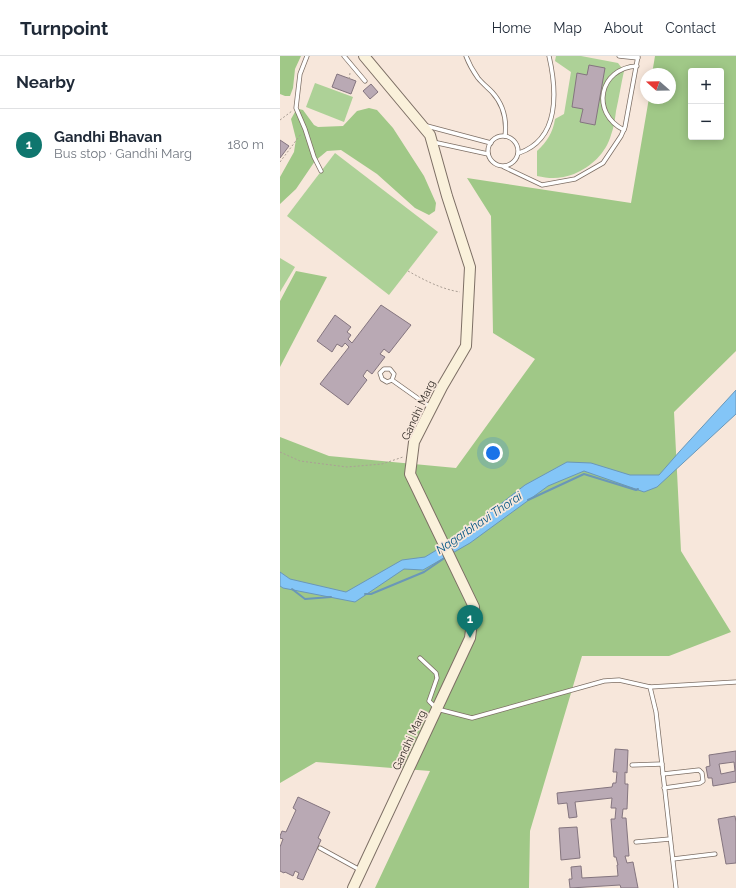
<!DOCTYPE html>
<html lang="en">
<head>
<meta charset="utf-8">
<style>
  body { margin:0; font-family:Raleway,sans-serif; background:#f2f2f3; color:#1f2937 }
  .controls { position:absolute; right:12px; top:12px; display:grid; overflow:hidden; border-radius:4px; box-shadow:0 2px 10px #0003 }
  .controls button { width:36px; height:36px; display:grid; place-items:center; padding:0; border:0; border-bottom:1px solid #e0e1e3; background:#fff; color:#1f2937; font:20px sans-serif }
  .compass { position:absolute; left:360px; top:12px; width:36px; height:36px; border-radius:50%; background:#fff; box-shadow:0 2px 10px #0003; rotate:290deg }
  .you { position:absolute; left:213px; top:397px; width:14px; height:14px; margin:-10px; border:3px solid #fff; border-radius:50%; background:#1a73e8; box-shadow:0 0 0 6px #1a73e833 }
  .badge { display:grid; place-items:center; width:26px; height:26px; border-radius:50%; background:#0f766e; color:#fff; font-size:13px; font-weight:700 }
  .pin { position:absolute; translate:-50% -33px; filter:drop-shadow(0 1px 2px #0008) }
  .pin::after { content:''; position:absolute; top:21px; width:14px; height:12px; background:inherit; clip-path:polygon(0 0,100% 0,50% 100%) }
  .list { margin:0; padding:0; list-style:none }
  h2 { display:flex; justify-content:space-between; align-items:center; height:52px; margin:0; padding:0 16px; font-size:17px }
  h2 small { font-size:13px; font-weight:400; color:#747a83 }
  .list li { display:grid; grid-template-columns:26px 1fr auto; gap:12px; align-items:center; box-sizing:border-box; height:72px; padding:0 16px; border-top:1px solid #e0e1e3 }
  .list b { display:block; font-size:15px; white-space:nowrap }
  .list p { margin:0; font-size:13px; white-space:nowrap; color:#747a83 }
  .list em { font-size:13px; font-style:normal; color:#747a83 }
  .map { position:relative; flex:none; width:456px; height:832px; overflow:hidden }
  header { display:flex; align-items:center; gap:24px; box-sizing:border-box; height:56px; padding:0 20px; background:#fff; border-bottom:1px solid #e0e1e3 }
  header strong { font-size:19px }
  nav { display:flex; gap:22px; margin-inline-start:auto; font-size:14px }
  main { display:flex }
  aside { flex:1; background:#fff }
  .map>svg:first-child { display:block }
</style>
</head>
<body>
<header>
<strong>Turnpoint</strong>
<nav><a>Home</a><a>Map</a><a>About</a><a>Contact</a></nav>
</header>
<main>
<aside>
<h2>Nearby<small></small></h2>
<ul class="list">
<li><span class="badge">1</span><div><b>Gandhi Bhavan</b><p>Bus stop · Gandhi Marg</p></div><em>180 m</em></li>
</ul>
</aside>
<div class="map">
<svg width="456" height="832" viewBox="0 0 456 832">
  <rect width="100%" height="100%" fill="#f7e7db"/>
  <!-- green -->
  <g fill="#add197">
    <path d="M276,0H301L338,7L344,15C341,28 339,42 336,55C335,63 334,71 331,79C326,97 311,111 294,118C281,123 270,123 257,120V95C267,86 273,76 275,63L284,58L291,16L275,5Z"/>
    <polygon points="35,27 73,41 64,66 26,51"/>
    <polygon points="55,97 158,176 109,239 7,160"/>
    <polygon points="0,202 15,211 0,236"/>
  </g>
  <!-- forest -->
  <g fill="#a0c887" fill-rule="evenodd">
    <polygon points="0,0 21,0 15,13 13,32 10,40 5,40 0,38"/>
    <path d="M375,0H456V295L394,356L401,495L451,576L389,600H302L250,775L249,832H95L150,715L36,706L0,727V381L49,400L176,412L255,303L213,277L211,160L187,122L351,147L369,42H390V18H372ZM411,15H441V81H411Z"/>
    <polygon points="89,52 97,54 113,72 144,120 156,147 155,155 149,159 135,152 97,118 61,94 47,95 35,105 16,133 0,148 0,121 14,96 16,83 11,63 15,56 19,53 23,54 34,69 38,71 63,70 77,55"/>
    <polygon points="16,215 47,221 0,311 0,245"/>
  </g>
  <!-- water -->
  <polygon fill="#83c5f7" stroke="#6a97b8" points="456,334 456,358 377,431 364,436 304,415 268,430 190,487 143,514 124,513 75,546 3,532 0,530 0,516 10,523 66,536 122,504 145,501 178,481 245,429 287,406 311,407 350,419 379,419 400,395"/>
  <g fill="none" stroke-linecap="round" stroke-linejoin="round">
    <!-- stream -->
    <g stroke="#6a97b8" stroke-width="2">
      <polyline points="248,444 304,418 356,434 358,433"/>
      <polyline points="12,533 25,543 51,541"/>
      <polyline points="85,538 91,538 144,516 166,501"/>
    </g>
  </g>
  <!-- building -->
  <g fill="#b9a9b4" stroke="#84757f" fill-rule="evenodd">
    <polygon points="309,9 325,12 315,69 300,66 303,53 292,51 297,17 307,19"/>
    <polygon points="57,18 76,25 71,38 52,31"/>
    <polygon points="91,28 98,36 90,43 83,35"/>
    <polygon points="0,84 9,90 0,102"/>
    <polygon points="101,249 131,269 109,297 104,293 100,298 105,301 92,318 87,314 83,320 87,324 68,349 40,328 69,291 65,287 62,291 57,288 52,296 37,285 55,259 71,271 67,276 71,279 68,283 72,287"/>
    <polygon points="335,693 348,694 347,717 345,716 345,728 348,728 347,753 343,753 342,762 346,762 349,800 345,800 347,807 353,806 358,832 341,832 340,829 290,832 289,823 292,823 291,811 301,810 302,822 338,820 337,809 338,809 336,801 334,801 331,763 335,763 336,752 331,752 332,742 295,746 297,761 289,762 287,747 278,748 277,737 332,731 333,727 336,727 337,716 333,716"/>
    <path d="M456,695V726L433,730L432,722H428L426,711L430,710L429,699ZM454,706L455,715L441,718L439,708Z"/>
    <polygon points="18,741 50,756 38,782 41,784 23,824 17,822 19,817 15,815 13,820 5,816 4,817 0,815 0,791 3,783 0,782 0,780 2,775 6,776 16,754 13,752"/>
    <polygon points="455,760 456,766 456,807 446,808 438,763"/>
    <polygon points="297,771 300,802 281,804 279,772"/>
  </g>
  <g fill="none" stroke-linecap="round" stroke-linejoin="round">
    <defs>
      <g id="service">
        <polyline points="27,0 20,18 16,52 25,73 34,101 41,115"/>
        <polyline points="64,0 85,25"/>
        <path d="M186,0C189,8 193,15 198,22C202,27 207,31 212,36C223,48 227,64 225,80"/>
        <polyline points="339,0 358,2"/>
        <polyline points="147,70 211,87"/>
        <path d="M344,74C310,57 319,12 357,10"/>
        <circle cx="223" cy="95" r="15"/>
        <polyline points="153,86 208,98"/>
        <path d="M239,97C280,83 277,35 269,0"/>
        <polyline points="224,111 262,129 295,123 323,107 341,80 345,71 358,0"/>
        <polygon points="104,313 110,313 114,318 112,324 107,326 102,323 100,317"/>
        <polyline points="112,324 150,351"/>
        <polyline points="140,602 156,617 157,622 149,645 157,653 192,662 324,625 339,624 370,631 376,656 396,832"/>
        <polyline points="370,631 456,626"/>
        <polyline points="352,709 382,708"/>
        <polyline points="383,718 419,714 422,717 423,725 420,727 384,732"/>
        <polyline points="356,786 390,783"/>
        <polyline points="40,792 80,814"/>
        <polyline points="393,803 435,798"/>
      </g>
      <polyline id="secondary" points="73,832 190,582 194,551 130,418 134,386 162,331 186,290 190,211 167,140 150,79 84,0"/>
    </defs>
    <!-- service casing -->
    <use href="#service" stroke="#7d6f65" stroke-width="5"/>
    <!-- secondary casing -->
    <use href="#secondary" stroke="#7d6f65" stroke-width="12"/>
    <!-- path -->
    <g stroke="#ab9f95" stroke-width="1" stroke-dasharray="2 2" stroke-linecap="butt">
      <polyline points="69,23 70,17"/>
      <polyline points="0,64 12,55"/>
      <polyline points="0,106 21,78"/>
      <path d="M128,215C144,224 161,233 180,236"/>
      <polyline points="0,396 20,405 67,411 102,408 123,401"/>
    </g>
    <!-- service -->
    <use href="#service" stroke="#fff" stroke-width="3.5"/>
    <!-- secondary -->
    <use href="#secondary" stroke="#faf1db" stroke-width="10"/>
  </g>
  <g text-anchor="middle" stroke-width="3.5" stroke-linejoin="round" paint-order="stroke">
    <!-- street labels -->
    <g font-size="11" fill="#312b26" stroke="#f7e7db">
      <text transform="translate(138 354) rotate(-65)" y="4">Gandhi Marg</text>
      <text transform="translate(129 684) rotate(-65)" y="4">Gandhi Marg</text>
    </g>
    <!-- water labels -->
    <g font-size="12" font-style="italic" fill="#025584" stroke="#f7e7db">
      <text transform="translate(199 467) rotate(-34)" y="4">Nagarbhavi Thorai</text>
    </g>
  </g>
</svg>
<div class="controls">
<button>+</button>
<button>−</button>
</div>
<svg class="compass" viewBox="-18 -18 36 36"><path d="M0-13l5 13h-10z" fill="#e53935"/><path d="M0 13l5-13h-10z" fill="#747a83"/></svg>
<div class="you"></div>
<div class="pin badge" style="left:190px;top:582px">1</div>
</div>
</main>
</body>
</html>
